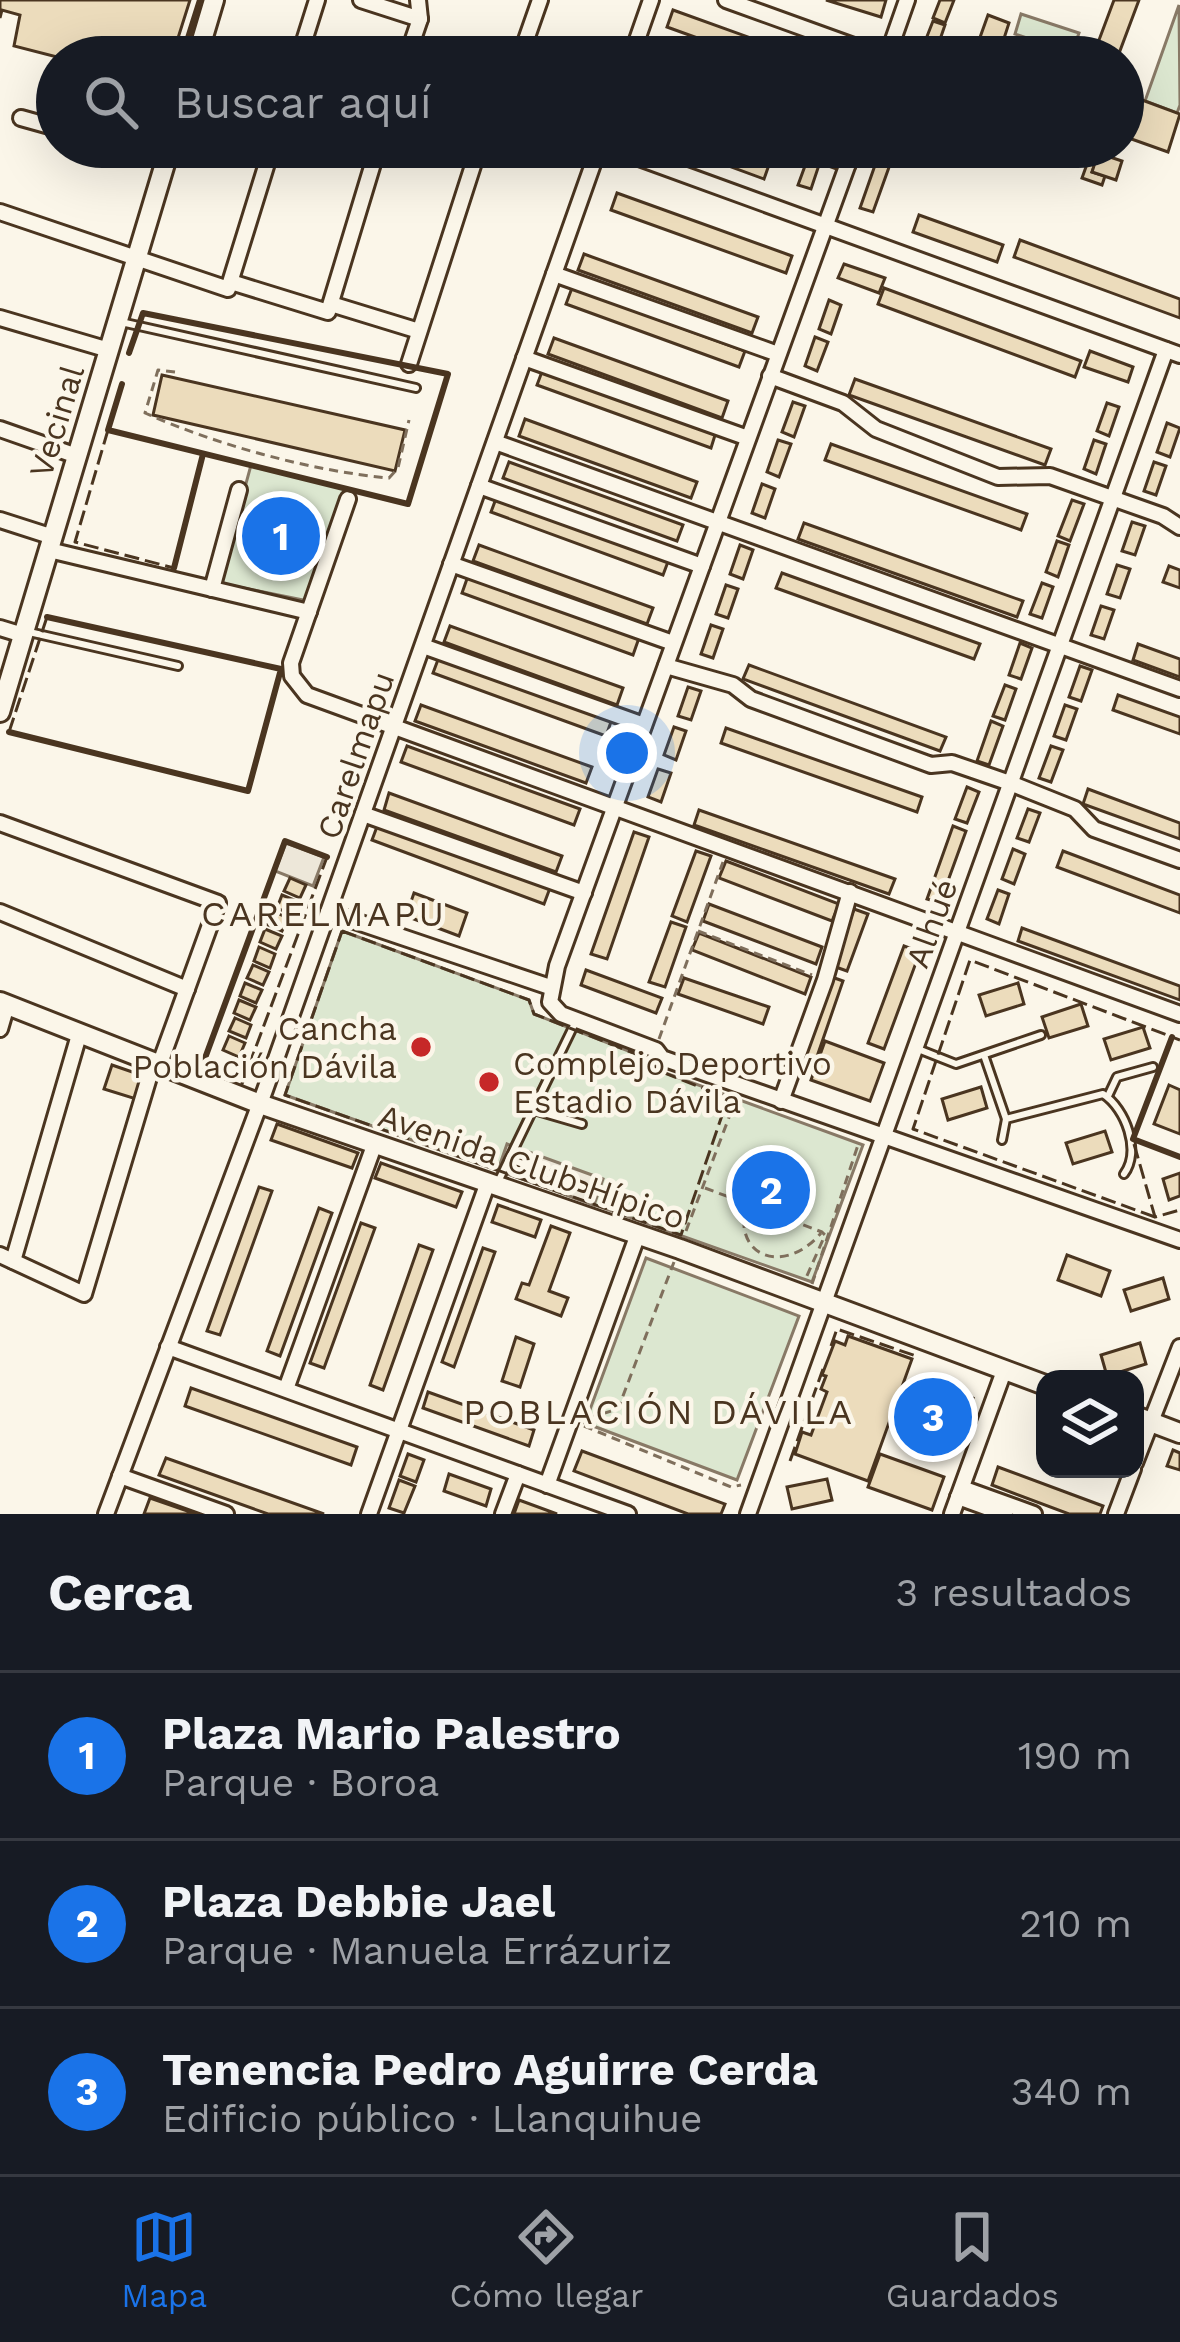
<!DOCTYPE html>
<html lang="es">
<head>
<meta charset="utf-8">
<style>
  body { margin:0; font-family:"Work Sans",sans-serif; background:#20242c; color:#f1f3f6 }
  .controls { position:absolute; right:36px; bottom:36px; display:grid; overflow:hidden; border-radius:24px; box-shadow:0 12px 48px #0002 }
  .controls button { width:108px; height:108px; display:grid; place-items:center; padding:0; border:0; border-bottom:3px solid #363941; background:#171b24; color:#f1f3f6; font:60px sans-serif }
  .you { position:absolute; left:627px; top:753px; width:42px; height:42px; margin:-30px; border:9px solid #fff; border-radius:50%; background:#1a73e8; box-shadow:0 0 0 18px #1a73e833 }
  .badge { display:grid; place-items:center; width:78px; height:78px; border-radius:50%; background:#1a73e8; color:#fff; font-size:39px; font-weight:700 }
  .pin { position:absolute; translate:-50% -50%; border:6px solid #fff; box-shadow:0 3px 12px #0006 }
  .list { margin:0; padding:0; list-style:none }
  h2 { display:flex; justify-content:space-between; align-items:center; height:156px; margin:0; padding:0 48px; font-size:51px }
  h2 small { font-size:39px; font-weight:400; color:#9ea1a6 }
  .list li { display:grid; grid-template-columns:78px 1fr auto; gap:36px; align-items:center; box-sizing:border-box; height:168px; padding:0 48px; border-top:3px solid #363941 }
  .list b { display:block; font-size:45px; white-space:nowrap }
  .list p { margin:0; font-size:39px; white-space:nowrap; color:#9ea1a6 }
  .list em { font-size:39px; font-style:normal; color:#9ea1a6 }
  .icon { flex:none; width:66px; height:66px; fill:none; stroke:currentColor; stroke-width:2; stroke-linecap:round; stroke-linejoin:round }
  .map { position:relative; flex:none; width:1180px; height:1514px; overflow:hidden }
  .search { position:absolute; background:#171b24; box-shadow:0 12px 48px #0002; left:36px; right:36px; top:36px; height:132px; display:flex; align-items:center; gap:30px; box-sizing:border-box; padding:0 42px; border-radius:66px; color:#9ea1a6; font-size:45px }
  .sheet { height:660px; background:#171b24 }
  nav { display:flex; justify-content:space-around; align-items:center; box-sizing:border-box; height:168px; border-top:3px solid #363941; background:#171b24; font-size:33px; color:#9ea1a6 }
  nav a { display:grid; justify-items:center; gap:6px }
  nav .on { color:#1a73e8 }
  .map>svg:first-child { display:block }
</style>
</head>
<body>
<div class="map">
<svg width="1180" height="1514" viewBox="0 0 1180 1514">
  <rect width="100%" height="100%" fill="#fbf6e9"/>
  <!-- green -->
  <g fill="#dce7d0" stroke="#887966" stroke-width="3">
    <polygon points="1179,5 1180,105 1177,113 1145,101"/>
    <polygon points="1021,14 1079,33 1072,53 1015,34"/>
    <polygon points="251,465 347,489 308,601 219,583"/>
    <polygon points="342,931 529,1000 534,1014 649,1059 657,1070 863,1145 812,1282 285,1095"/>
    <polygon points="646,1258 799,1316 737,1480 585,1423"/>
  </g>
  <!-- parking -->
  <g fill="#ede7d9" stroke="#887966" stroke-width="3">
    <polygon points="286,843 324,857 313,886 275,871"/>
    <polygon points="507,1144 603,1179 594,1205 498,1170"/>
  </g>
  <!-- building -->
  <g fill="#ecdcbc" stroke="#4a3520" stroke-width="3">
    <polygon points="0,0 190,0 172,57 57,57 14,46 20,15 2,10 0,18"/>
    <polygon points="826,0 886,0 881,17"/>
    <polygon points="940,0 954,0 945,23 933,18"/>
    <polygon points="1114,0 1139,0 1118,56 1096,48"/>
    <polygon points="673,10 798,55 797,57 750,57 667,27"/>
    <polygon points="988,15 1009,23 998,57 973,57"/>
    <polygon points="933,21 945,25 934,57 919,57"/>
    <polygon points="660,41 680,48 677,57 655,57"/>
    <polygon points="1134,97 1180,114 1168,152 1123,136"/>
    <polygon points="677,147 729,147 770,162 764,179"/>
    <polygon points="880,151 893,156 873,212 860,208"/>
    <polygon points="1091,153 1098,156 1092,172 1105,176 1102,185 1082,178"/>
    <polygon points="1098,153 1122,161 1116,180 1092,172"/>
    <polygon points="809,155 821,159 811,189 798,185"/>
    <polygon points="617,193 792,256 786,273 611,210"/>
    <polygon points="919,215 1003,245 997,262 913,232"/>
    <polygon points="1020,240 1180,299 1180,318 1014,257"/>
    <polygon points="584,254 758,317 752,333 578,270"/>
    <polygon points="844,264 885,278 879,293 838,278"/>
    <polygon points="572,288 745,351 739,367 566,304"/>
    <polygon points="884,288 1081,361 1075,377 878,304"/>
    <polygon points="829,300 841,305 831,334 819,329"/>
    <polygon points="815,337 828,342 817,371 805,366"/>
    <polygon points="554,338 728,401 722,418 548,354"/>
    <polygon points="1090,351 1133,367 1128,382 1084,367"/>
    <polygon points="543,369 716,432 711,448 537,385"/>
    <polygon points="162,375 405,430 395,471 153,415"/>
    <polygon points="855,379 1051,449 1045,465 849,395"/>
    <polygon points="793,402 805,406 794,437 782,432"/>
    <polygon points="1107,403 1119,407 1109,436 1097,431"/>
    <polygon points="525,419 697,482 691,498 519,436"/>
    <polygon points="1167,423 1180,428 1170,457 1157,452"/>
    <polygon points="778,440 791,444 779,477 767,472"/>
    <polygon points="1094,440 1106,444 1096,474 1084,469"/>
    <polygon points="831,444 1027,514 1021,530 825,460"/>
    <polygon points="509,462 683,525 677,541 503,478"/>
    <polygon points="1154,462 1166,466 1156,495 1144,491"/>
    <polygon points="762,484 775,489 765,518 752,513"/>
    <polygon points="497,496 669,559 663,575 491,512"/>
    <polygon points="1072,500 1084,504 1070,541 1058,536"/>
    <polygon points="1132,522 1145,526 1135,555 1122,551"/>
    <polygon points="804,523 1023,601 1017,617 798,539"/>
    <polygon points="1057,541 1069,545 1058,577 1046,572"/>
    <polygon points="479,545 653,608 647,624 473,561"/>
    <polygon points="740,545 753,550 743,579 730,574"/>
    <polygon points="1117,565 1130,569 1120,598 1107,594"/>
    <polygon points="1169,566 1180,570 1180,588 1163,582"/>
    <polygon points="782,573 980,644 974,659 776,588"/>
    <polygon points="468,576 639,638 633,655 462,593"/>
    <polygon points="1042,583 1053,587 1042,618 1030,614"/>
    <polygon points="726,585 738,589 728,618 716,614"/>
    <polygon points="1101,606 1114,610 1104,639 1091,635"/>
    <polygon points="711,625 723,629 713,658 701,654"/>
    <polygon points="450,626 623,688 617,705 444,642"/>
    <polygon points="1020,643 1032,648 1021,679 1009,675"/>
    <polygon points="1138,644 1180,659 1180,677 1133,660"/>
    <polygon points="439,657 612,719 606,736 433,673"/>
    <polygon points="749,665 946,737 940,751 743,679"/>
    <polygon points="1080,666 1092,670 1081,701 1069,697"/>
    <polygon points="1005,685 1016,689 1005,720 993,716"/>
    <polygon points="688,687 701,691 691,720 678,716"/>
    <polygon points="1118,695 1180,717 1180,734 1113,710"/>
    <polygon points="421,705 592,767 586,783 415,721"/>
    <polygon points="1065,705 1077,709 1066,740 1054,736"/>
    <polygon points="991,721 1003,726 989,765 977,761"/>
    <polygon points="674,727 686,731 676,760 664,755"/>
    <polygon points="726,728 922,797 917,812 721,743"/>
    <polygon points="407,746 580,809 574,825 401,762"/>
    <polygon points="1051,746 1063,750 1051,782 1039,778"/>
    <polygon points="658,769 671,773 661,802 648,797"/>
    <polygon points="967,787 979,792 967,823 955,819"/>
    <polygon points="1088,789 1180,823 1180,839 1083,804"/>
    <polygon points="389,793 562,856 556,872 384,810"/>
    <polygon points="1028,809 1040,813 1029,842 1017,838"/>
    <polygon points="699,810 895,879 889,894 694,825"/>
    <polygon points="378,824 550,888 544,904 372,840"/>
    <polygon points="953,826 966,831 940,903 927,899"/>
    <polygon points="634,832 649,837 607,959 591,954"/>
    <polygon points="1013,849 1025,854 1014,884 1002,879"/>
    <polygon points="696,851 711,856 687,922 672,916"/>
    <polygon points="1063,851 1180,895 1180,913 1057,867"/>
    <polygon points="726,861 839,904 832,921 719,878"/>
    <polygon points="290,878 306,885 300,898 284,891"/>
    <polygon points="998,890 1009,894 999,924 987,919"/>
    <polygon points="414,893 467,913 459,936 406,916"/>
    <polygon points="282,895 299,902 293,915 277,908"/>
    <polygon points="709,904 822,947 816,964 703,921"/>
    <polygon points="854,909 868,914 847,971 833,966"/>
    <polygon points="272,911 288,918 282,931 266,924"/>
    <polygon points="671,922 686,927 665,987 649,982"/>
    <polygon points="1022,928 1180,986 1180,1000 1018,941"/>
    <polygon points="265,929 282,936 276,949 260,942"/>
    <polygon points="699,933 811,977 805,994 692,950"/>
    <polygon points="904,946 920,952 884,1049 868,1043"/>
    <polygon points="259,947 275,954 270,968 254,961"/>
    <polygon points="253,965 269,972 263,985 247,978"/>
    <polygon points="586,970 662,998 656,1013 581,985"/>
    <polygon points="829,976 843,981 812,1071 797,1066"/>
    <polygon points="684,978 769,1007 763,1024 678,994"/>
    <polygon points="245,983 262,990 256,1003 240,996"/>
    <polygon points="1018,983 1024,1004 986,1016 979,995"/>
    <polygon points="239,1000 256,1007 250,1020 234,1013"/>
    <polygon points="1081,1004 1088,1026 1049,1038 1042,1017"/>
    <polygon points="235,1018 251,1025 246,1038 229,1031"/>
    <polygon points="1143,1027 1150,1048 1111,1060 1104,1039"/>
    <polygon points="229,1036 245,1043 239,1057 223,1050"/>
    <polygon points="825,1041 884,1063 870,1101 811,1080"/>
    <polygon points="112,1065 144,1076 136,1099 104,1089"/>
    <polygon points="1169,1085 1180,1090 1180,1134 1154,1124"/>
    <polygon points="981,1087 987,1108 948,1120 942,1099"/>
    <polygon points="277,1124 358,1153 352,1168 271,1140"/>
    <polygon points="1105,1131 1112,1152 1073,1164 1066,1143"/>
    <polygon points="381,1163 462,1192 456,1207 375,1178"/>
    <polygon points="1180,1173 1180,1196 1169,1200 1163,1179"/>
    <polygon points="259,1187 272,1191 220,1335 207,1331"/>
    <polygon points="498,1205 541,1220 535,1237 492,1222"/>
    <polygon points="319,1208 332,1213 280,1356 267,1351"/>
    <polygon points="361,1223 375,1228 324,1368 310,1363"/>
    <polygon points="551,1226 570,1233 549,1291 568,1298 561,1316 516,1299 522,1283 529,1285"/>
    <polygon points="419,1245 433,1250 383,1390 370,1385"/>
    <polygon points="483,1248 495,1252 454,1367 442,1362"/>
    <polygon points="1067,1255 1110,1271 1101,1296 1058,1280"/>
    <polygon points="1163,1278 1169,1299 1131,1311 1124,1290"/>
    <polygon points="848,1336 912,1359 868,1481 795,1454 802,1432 811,1435 827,1392 821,1389 826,1376 822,1375 835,1341 845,1345"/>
    <polygon points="516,1337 534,1344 520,1387 502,1381"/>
    <polygon points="1140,1343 1146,1364 1107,1376 1101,1355"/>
    <polygon points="917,1377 973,1398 966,1415 948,1408 932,1450 919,1445 935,1403 910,1394"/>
    <polygon points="191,1388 357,1447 351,1465 185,1406"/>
    <polygon points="428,1392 534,1430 529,1446 423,1408"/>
    <polygon points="1173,1450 1180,1453 1180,1470 1167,1466"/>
    <polygon points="582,1451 725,1504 721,1514 688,1514 574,1471"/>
    <polygon points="408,1454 424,1460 416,1482 400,1476"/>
    <polygon points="880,1454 944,1477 932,1510 868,1487"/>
    <polygon points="166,1458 324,1514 268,1514 159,1475"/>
    <polygon points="998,1467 1103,1506 1100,1514 1069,1514 992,1485"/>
    <polygon points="449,1474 491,1489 486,1506 444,1491"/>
    <polygon points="827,1479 832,1500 792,1509 787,1487"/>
    <polygon points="399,1480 415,1486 404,1513 389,1508"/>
    <polygon points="150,1498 196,1514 144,1514"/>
    <polygon points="519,1500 557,1514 514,1514"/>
  </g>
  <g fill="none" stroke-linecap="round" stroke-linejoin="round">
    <defs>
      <g id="lane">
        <polyline points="121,322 416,388"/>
        <polyline points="29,632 178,666"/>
        <polyline points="918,1049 956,1064 1041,1035"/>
        <polyline points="984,1055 1006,1119"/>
        <polyline points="1108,1096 1117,1077 1153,1067"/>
        <polyline points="534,1110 582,1124"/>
        <path d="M1002,1140L1006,1119L1103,1094C1126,1109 1141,1151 1124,1174"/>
        <polyline points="510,1159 583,1187"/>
        <polyline points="497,1184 575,1023"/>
      </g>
      <g id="street">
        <polyline points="361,0 420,19"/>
        <polyline points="726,0 884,57"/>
        <polyline points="201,44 260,57"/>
        <polyline points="299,57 317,0"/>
        <polyline points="407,57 420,19 418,0"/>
        <polyline points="520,57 540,0"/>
        <polyline points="631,57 651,0"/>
        <polyline points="887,57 907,0"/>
        <polyline points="21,118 57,128"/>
        <polyline points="129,147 167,157"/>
        <polyline points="609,147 1180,355"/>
        <polyline points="801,147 848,164"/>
        <polyline points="854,147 557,966 550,1002 561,1014 656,1050 662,1058 1180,1240"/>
        <polyline points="0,212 228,289 272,147"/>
        <polyline points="554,274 778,354"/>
        <polyline points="231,282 328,312 378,147"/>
        <polyline points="331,304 419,331"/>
        <polyline points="0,318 109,350"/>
        <polyline points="524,358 748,438"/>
        <polyline points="409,364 479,147"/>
        <polyline points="770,376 843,403 876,429 998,477 1050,476 1163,516 1180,527"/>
        <polyline points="0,429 77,456"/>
        <polyline points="495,442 1180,689"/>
        <polyline points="479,486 702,566"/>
        <polyline points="348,499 291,663 292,676 307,695 1180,1014"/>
        <polyline points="0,520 53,537"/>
        <polyline points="49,550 309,612"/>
        <polyline points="451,564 673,643"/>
        <polyline points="212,589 239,490"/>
        <polyline points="0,628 23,635"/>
        <polyline points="423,646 644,725"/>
        <polyline points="666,666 733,685 751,699 931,765 952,763 1010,783 1075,809 1094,829 1180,860"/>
        <polyline points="363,814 584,893"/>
        <polyline points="0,823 218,903 159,1066"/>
        <polyline points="0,912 187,989"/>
        <polyline points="328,912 550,987"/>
        <polyline points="0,1029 7,1005"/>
        <polyline points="781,1101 825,980 850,892"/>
        <polyline points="0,1255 84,1294 153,1064"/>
        <polyline points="13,1261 79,1035"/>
        <polyline points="168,1347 628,1514"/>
        <polyline points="286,1389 375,1143"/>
        <polyline points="1135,1463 1180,1347"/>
        <polyline points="120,1476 226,1514"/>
        <polyline points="547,1485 638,1234"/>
        <polyline points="962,1488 1034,1514"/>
        <polyline points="958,1497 1005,1514"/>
        <polyline points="106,1514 265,1090 599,147"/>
        <polyline points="369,1514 488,1182"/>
        <polyline points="503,1514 518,1474"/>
        <polyline points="748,1514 1166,350"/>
        <polyline points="952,1514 1004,1371"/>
        <polyline points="1116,1514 1133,1469"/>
      </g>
      <g id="secondary">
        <polyline points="197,57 214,0"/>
        <polyline points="0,712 170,147"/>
        <polyline points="0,1002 260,1104 680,1249 1045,1385"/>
        <polyline points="1135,1416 1180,1433"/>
      </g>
    </defs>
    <!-- lane casing -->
    <use href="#lane" stroke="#4a3520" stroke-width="12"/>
    <!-- street casing -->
    <use href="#street" stroke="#4a3520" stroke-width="20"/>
    <!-- secondary casing -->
    <use href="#secondary" stroke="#4a3520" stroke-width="24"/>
    <!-- path -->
    <g stroke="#7f6f5c" stroke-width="3" stroke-dasharray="9 6" stroke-linecap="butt">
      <polyline points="1031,46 1045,53 1037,53"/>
      <polyline points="1004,47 1009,50 1007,57"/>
      <polyline points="1000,57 1003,50"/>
      <path d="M175,372L158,370L145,413C217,445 311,471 389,478L398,468L409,420"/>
      <polyline points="698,931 812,975"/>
      <polyline points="659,1039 723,862"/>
      <polyline points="705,1188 822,1232 825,1235 806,1278"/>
      <path d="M746,1204C732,1259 786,1275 821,1233"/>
      <polyline points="686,1231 736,1099"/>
      <polyline points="812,1284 858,1145"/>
      <polyline points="588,1418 618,1409 674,1262"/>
      <polyline points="584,1426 731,1487 741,1485"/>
    </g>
    <!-- lane -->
    <use href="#lane" stroke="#fbf6e9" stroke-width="6"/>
    <!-- street -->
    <use href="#street" stroke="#fbf6e9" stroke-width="14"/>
    <!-- secondary -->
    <use href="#secondary" stroke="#fbf6e9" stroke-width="18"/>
    <!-- fence -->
    <g stroke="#4a3520" stroke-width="3" stroke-dasharray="15 6" stroke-linecap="butt">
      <polyline points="108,430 75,542 174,568"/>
      <polyline points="9,732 47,617"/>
      <polygon points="342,931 529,1000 534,1014 649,1059 657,1070 728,1098 681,1235 285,1095"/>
      <polyline points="201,1069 242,1084 327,857"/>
      <polyline points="1134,1144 1155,1217 1180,1210"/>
      <polyline points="1155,1217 913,1129 970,960 1180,1040"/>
      <polyline points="831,1346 837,1329 916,1356"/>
      <polyline points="790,1461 823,1369"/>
    </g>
    <!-- wall -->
    <g stroke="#4a3520" stroke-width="6">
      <polyline points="182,57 200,0"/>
      <polyline points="122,384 108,430 408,504 448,374 143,313 129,353"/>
      <polyline points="174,568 203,454"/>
      <polyline points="9,732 248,791 281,669 47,617"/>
      <polyline points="1172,1037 1133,1139 1180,1157"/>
      <polyline points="201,1069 285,841 327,857"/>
    </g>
  </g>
  <!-- markers -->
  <g fill="#c62828" stroke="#fbf6e9" stroke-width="4.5">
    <circle cx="421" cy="1047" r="12"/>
    <circle cx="489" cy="1082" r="12"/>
  </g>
  <g text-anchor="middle" stroke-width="9" stroke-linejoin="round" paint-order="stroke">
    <!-- street labels -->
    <g font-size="33" fill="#4a3520" stroke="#fbf6e9">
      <text transform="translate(56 421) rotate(-73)" y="12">Vecinal</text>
      <text transform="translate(355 755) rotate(-71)" y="12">Carelmapu</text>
      <text transform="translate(931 923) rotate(-70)" y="12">Alhué</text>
      <text transform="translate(532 1166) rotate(19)" y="12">Avenida Club Hípico</text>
    </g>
    <!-- poi labels -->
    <g font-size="33" fill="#4a3520" stroke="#fbf6e9" text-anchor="end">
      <text x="397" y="1040">Cancha<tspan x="397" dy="38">Población Dávila</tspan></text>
      <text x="513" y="1075" text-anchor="start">Complejo Deportivo<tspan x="513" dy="38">Estadio Dávila</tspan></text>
    </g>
    <!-- neighbourhood labels -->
    <g font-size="36" letter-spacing="3" fill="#4a3520" stroke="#fbf6e9">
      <text x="324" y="926">CARELMAPU</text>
      <text x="659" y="1424">POBLACIÓN DÁVILA</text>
    </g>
  </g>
</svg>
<div class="controls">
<button><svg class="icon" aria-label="layers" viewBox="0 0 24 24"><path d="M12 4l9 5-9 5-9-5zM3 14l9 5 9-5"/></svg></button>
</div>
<div class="you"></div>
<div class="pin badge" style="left:281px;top:536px">1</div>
<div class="pin badge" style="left:771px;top:1190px">2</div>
<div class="pin badge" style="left:933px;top:1417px">3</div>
<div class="search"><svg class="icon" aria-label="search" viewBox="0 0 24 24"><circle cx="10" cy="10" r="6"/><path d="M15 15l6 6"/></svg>Buscar aquí</div>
</div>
<section class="sheet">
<h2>Cerca<small>3 resultados</small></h2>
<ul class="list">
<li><span class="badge">1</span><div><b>Plaza Mario Palestro</b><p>Parque · Boroa</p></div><em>190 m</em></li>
<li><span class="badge">2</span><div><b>Plaza Debbie Jael</b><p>Parque · Manuela Errázuriz</p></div><em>210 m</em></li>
<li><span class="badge">3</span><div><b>Tenencia Pedro Aguirre Cerda</b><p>Edificio público · Llanquihue</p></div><em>340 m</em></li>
</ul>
</section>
<nav>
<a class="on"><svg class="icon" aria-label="map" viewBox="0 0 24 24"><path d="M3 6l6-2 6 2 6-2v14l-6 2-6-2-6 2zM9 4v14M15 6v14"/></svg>Mapa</a>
<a><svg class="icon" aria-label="directions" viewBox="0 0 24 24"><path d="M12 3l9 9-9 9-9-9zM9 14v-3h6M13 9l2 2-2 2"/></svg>Cómo llegar</a>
<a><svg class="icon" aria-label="saved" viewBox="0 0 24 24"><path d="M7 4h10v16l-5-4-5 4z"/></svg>Guardados</a>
</nav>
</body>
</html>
